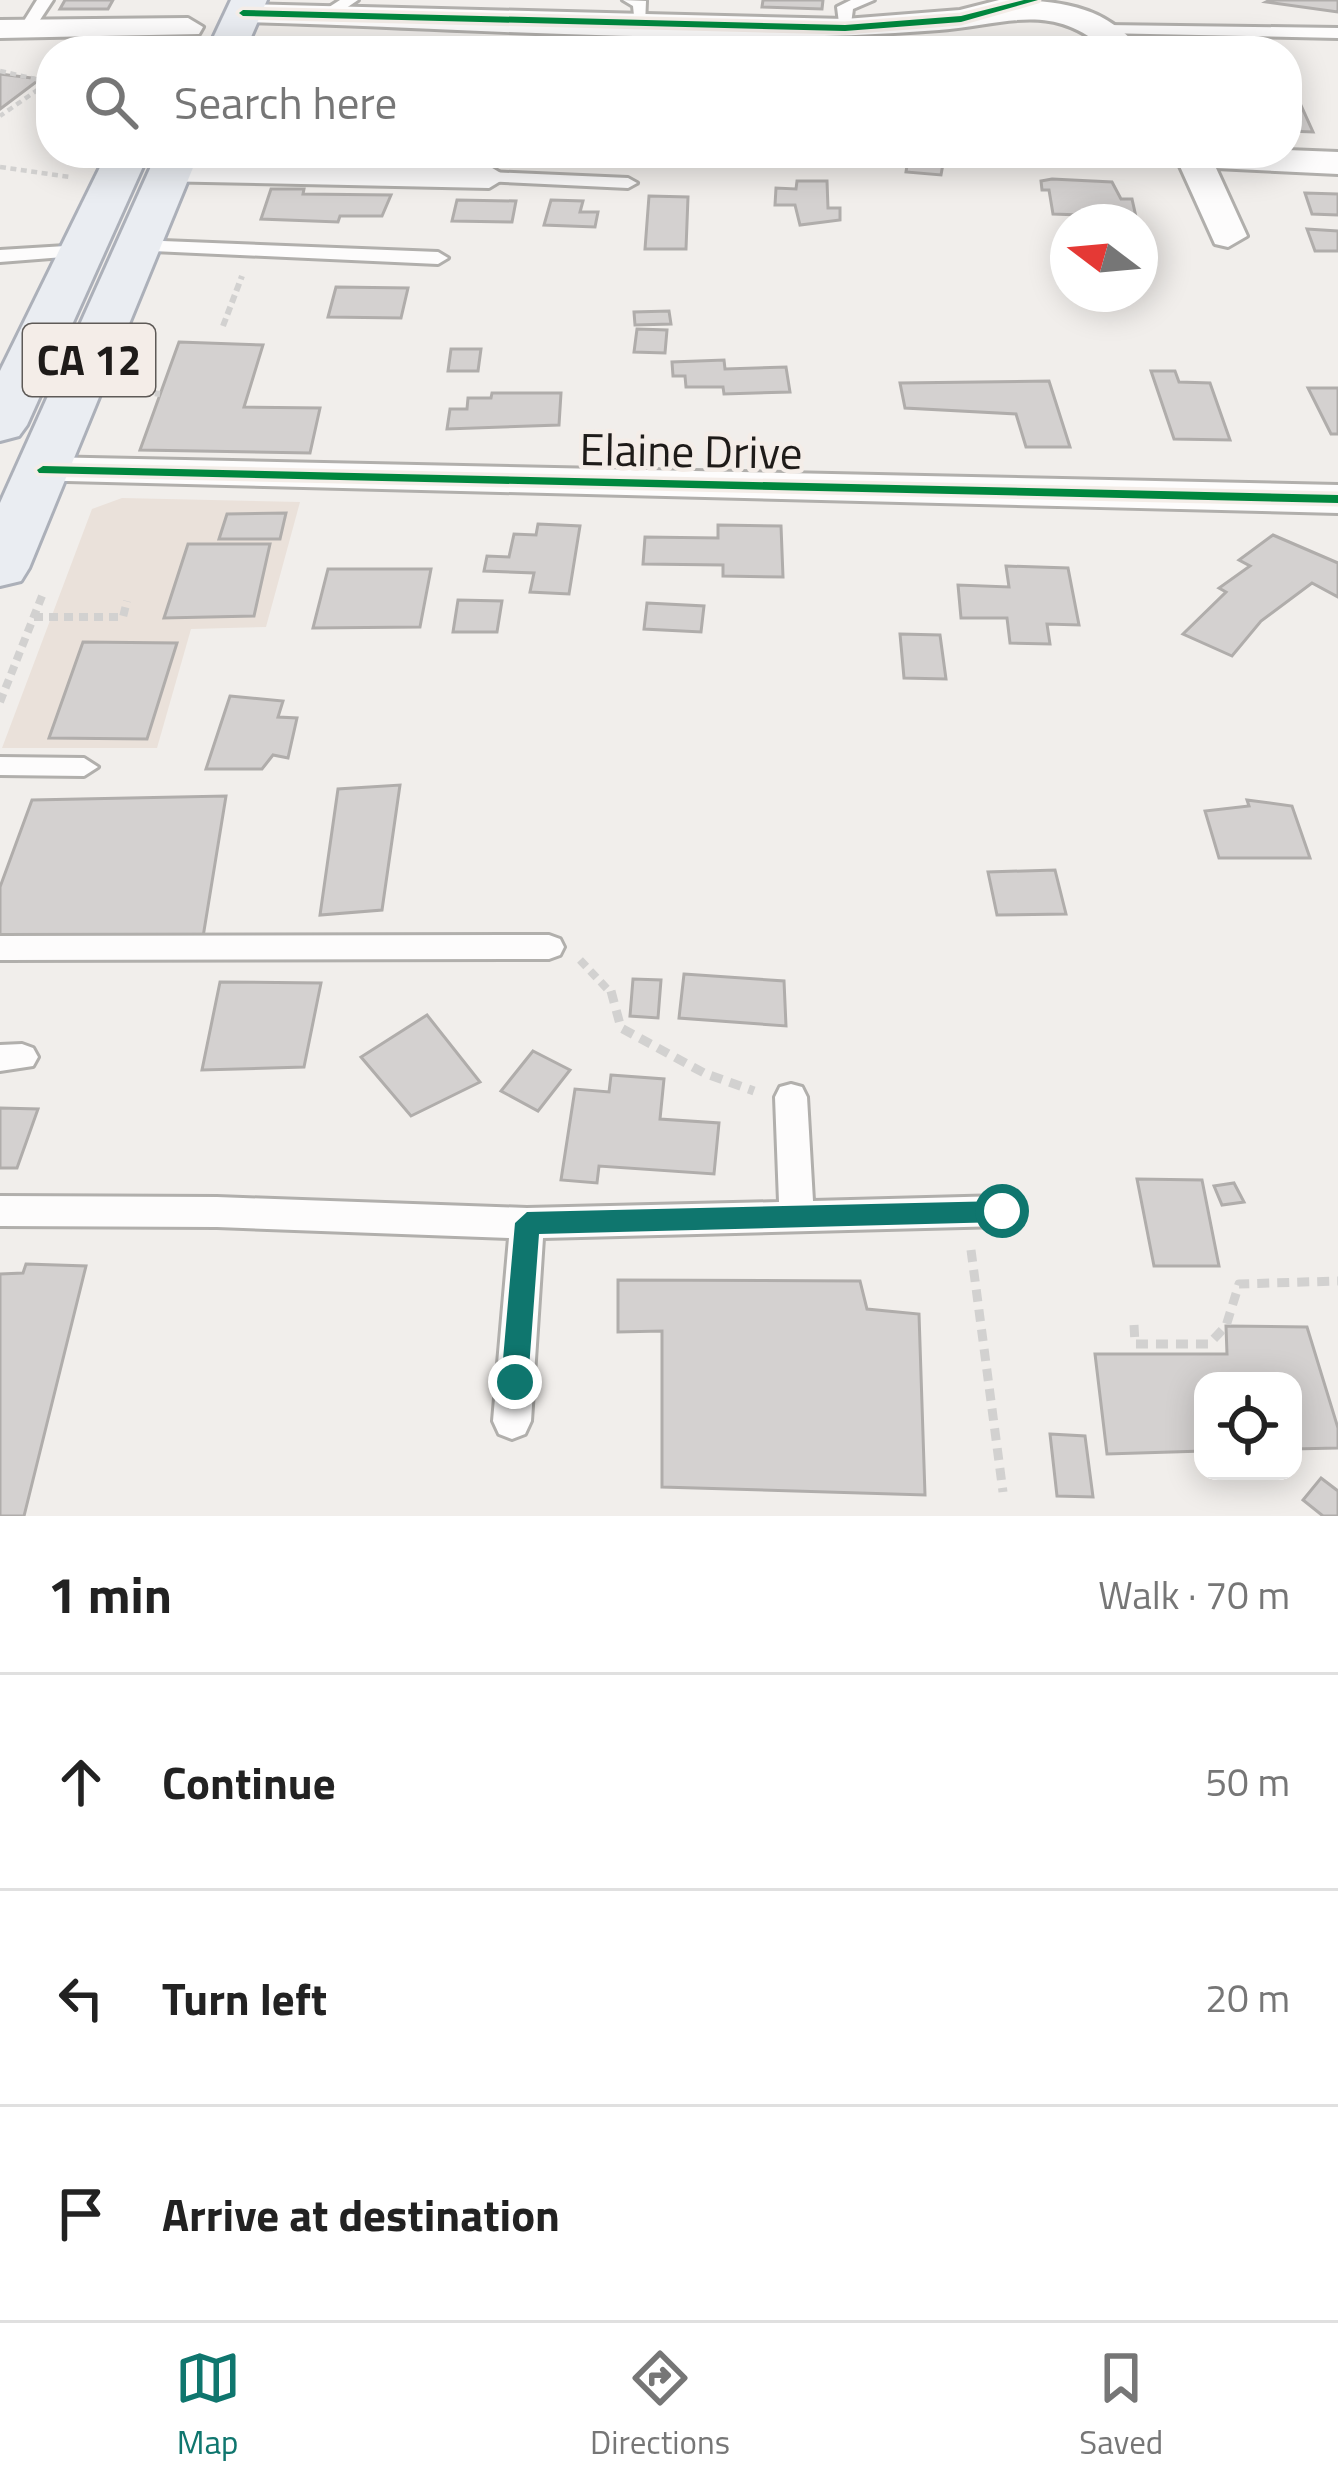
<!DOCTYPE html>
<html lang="en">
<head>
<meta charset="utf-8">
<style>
  body { margin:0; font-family:"Titillium Web",sans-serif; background:#f2f2f2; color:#222 }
  .controls { position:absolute; right:36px; bottom:36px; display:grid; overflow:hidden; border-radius:24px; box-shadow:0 6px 30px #0003 }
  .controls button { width:108px; height:108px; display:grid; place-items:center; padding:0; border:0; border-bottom:3px solid #e0e0e0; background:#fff; color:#222; font:60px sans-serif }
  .compass { position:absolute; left:1050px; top:204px; width:108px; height:108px; border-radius:50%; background:#fff; box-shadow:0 6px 30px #0003; rotate:286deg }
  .stop { position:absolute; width:36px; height:36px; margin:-27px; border:9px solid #0f766e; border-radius:50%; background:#fff }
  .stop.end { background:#0f766e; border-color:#fff; box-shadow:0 3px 12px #0008 }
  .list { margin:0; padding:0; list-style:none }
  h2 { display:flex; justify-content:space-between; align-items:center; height:156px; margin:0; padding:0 48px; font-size:51px }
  h2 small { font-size:39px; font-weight:400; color:#767676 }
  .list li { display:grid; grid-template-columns:78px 1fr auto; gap:36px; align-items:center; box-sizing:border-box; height:216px; padding:0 48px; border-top:3px solid #e0e0e0 }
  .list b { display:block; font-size:45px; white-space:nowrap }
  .list em { font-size:39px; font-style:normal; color:#767676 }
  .icon { flex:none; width:66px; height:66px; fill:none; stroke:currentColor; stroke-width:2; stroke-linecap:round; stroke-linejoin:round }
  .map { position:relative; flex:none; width:1338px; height:1516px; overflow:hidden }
  .search { position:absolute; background:#fff; box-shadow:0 6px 30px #0003; left:36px; right:36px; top:36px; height:132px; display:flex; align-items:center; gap:30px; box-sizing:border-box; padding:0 42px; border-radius:48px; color:#767676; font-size:45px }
  .sheet { height:804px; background:#fff }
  nav { display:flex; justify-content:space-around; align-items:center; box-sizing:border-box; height:168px; border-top:3px solid #e0e0e0; background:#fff; font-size:33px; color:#767676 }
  nav a { display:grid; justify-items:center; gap:6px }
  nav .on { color:#0f766e }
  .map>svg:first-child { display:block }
</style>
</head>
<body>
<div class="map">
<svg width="1338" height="1516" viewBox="0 0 1338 1516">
  <rect width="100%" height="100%" fill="#f1eeeb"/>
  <!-- built -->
  <polygon fill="#eae1da" points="122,498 300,502 266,627 191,629 157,748 2,748 92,509"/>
  <!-- building -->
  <g fill="#d4d1d0" stroke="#b0adab" stroke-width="3">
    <polygon points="65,0 113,0 108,9 60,9"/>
    <polygon points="763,0 823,0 822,9 762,7"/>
    <polygon points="1338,0 1338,12 1266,2 1270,0"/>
    <polygon points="372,38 369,51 325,51 329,39"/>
    <polygon points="389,40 430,40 426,51 385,51"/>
    <polygon points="0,74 40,79 0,109"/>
    <polygon points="1287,101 1299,101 1313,132 1287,131"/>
    <polygon points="909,153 945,153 941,175 906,172"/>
    <polygon points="1052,179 1112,182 1121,199 1132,199 1136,217 1053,214 1049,190 1042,190 1041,181"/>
    <polygon points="797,181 827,181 828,208 840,208 840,220 800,225 795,205 775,205 776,188 796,189"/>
    <polygon points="271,189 304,189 303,194 391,195 382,216 340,216 338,222 261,219"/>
    <polygon points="1305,193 1338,194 1338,215 1312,214"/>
    <polygon points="649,196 688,197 686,249 645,249"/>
    <polygon points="457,200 516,201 512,222 452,221"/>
    <polygon points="551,200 583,201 580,212 598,212 595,227 544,225"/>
    <polygon points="1307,229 1338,231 1338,251 1315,251"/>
    <polygon points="336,287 408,288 401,318 328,317"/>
    <polygon points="669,311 671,324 635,325 634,312"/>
    <polygon points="637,329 667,330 665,353 634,352"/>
    <polygon points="179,342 263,345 244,407 320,408 310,453 140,450"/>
    <polygon points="451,349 481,349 478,371 448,371"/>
    <polygon points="724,360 725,369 786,367 790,392 724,394 723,387 686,387 685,376 673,376 672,362"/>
    <polygon points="1151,371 1175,371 1179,382 1210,383 1230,440 1174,439"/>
    <polygon points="1049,381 1070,447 1026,447 1016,414 905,408 900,383"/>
    <polygon points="1308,388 1338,388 1338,434 1331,434"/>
    <polygon points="492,393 561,393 559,425 447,429 450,409 467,409 468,398 491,398"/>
    <polygon points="286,513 280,539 219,539 227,514"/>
    <polygon points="538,524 580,526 569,594 530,592 534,573 484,571 487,556 509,557 514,534 536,535"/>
    <polygon points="718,525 781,526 783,577 723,576 723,565 643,564 645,537 718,538"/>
    <polygon points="1273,535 1338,563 1338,597 1312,583 1261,621 1232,656 1183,634 1226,592 1219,588 1250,566 1239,560"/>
    <polygon points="188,544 270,544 254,616 164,618"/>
    <polygon points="1006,566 1068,568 1079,625 1047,624 1050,644 1010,643 1007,618 961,618 958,585 1009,587"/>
    <polygon points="328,569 431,569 420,627 313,628"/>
    <polygon points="458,600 502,601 497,632 453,632"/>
    <polygon points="647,603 704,606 701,632 644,629"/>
    <polygon points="900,634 940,635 946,679 904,678"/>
    <polygon points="83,642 177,643 147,739 49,738"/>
    <polygon points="230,696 283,701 278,717 297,718 288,758 273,755 262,769 206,769"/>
    <polygon points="400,785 382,910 320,915 338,789"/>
    <polygon points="226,796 203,937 0,941 0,887 32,800"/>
    <polygon points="1247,800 1292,806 1310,858 1219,858 1205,811 1249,806"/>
    <polygon points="1055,870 1066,914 997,915 988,872"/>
    <polygon points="684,974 784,981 786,1026 679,1018"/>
    <polygon points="633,979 661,980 658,1018 630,1016"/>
    <polygon points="220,982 321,983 304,1067 202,1070"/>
    <polygon points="427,1015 480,1082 411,1116 361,1057"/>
    <polygon points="533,1051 570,1070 538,1111 501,1091"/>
    <polygon points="611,1075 664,1079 660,1119 719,1123 714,1174 599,1166 597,1183 561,1180 575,1089 609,1092"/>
    <polygon points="0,1108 38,1109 17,1168 0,1168"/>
    <polygon points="1137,1179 1202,1180 1219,1266 1154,1266"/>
    <polygon points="1234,1183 1244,1202 1222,1205 1214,1186"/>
    <polygon points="26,1264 86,1266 24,1516 0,1516 0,1274 23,1273"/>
    <polygon points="618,1280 860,1281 867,1309 919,1314 925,1495 662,1487 662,1331 618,1332"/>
    <polygon points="1226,1326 1307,1327 1338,1428 1338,1448 1293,1449 1293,1381 1203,1381 1203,1451 1107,1454 1095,1354 1227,1354"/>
    <polygon points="1050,1434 1085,1436 1093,1497 1057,1496"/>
    <polygon points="1321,1478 1338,1491 1338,1516 1323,1516 1303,1500"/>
  </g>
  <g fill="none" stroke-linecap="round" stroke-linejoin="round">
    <defs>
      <g id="lane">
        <polygon points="37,0 53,0 32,32 22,32 19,29"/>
        <polygon points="340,0 358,0 333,17 323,17 323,11"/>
        <polygon points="623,0 646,1 645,25 635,25 633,6"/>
        <polygon points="851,0 874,0 853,9 850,31 840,31 837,7"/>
        <polygon points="1106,25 1338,28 1338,38 1101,33 1098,30"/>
        <polygon points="489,172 628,178 637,183 628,188 483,181 480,177"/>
        <polygon points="138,240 438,252 448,258 438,264 131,250 131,242"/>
        <polygon points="82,245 89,247 89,255 0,262 0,250"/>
        <polygon points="0,757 84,758 98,767 84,776 0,775"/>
        <polygon points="549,935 560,939 564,947 560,955 549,959 0,960 0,936"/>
        <polygon points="22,1044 33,1048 38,1057 33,1066 0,1071 0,1045"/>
        <polygon points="791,1084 802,1087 807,1097 813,1201 1002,1196 1014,1200 1019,1211 1014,1222 1002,1226 543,1238 531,1421 525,1434 512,1439 499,1434 493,1421 509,1238 217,1227 0,1226 0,1196 217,1197 527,1208 779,1202 775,1097 780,1087"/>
      </g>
      <g id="street">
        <path d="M999,0C1054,0 1105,3 1141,51H1108C1051,0 1006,25 939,30C709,48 474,28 243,22L228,13L243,4L845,19L960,10Z"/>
        <polygon points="188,18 203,27 199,34 0,38 0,20"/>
        <polygon points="1287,150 1338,152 1338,174 1216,168 1247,236 1228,247 1215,244 1174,153"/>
        <polygon points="168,162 489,166 507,177 489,188 155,181 150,173"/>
        <polygon points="43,457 1338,485 1338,513 27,480 21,470 27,460"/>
      </g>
      <g id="primary">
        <polygon points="231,0 267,0 245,51 207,51"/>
        <polygon points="107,153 149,153 27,425 19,436 0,441 0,371"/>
        <polygon points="157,153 199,153 29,568 21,581 0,586 0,503"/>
      </g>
    </defs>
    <!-- lane casing -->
    <use href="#lane" stroke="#b1afac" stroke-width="6"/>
    <!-- street casing -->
    <use href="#street" stroke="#b1afac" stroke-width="6"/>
    <!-- primary casing -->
    <use href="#primary" stroke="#acb0b9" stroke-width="6"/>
    <!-- path-far3 -->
    <g stroke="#d2d1d0" stroke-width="4.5" stroke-dasharray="6 4.5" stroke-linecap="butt">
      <polyline points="0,71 49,82 0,116"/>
      <polyline points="0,167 70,177"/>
    </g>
    <!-- path-far2 -->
    <g stroke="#d2d1d0" stroke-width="6" stroke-dasharray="8 4.5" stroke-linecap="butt">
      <polyline points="223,326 242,276"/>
      <polyline points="130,390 160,394"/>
    </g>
    <!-- path-far1 -->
    <g stroke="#d2d1d0" stroke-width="8" stroke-dasharray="9 6" stroke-linecap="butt">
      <polyline points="34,617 123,617 127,601"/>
      <polyline points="0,702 44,591"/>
      <polyline points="580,960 612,994"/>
    </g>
    <!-- path -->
    <g stroke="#d2d1d0" stroke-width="9" stroke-dasharray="12 8" stroke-linecap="butt">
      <polyline points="611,991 621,1028 704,1073 754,1091"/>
      <polyline points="971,1250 1003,1492"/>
      <polyline points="1134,1325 1135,1344 1209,1344 1226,1326 1239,1284 1338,1281"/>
    </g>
    <!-- lane -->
    <use href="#lane" fill="#fdfcfc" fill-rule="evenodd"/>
    <!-- street -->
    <use href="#street" fill="#fdfcfc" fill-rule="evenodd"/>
    <!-- primary -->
    <use href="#primary" fill="#eaedf2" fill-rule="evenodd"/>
    <defs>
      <g id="cycleway">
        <polygon points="1024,0 1038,0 961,22 845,31 243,16 239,13 243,10 845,25 961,16"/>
        <polygon points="43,466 1338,495 1338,503 39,473 37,470"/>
      </g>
    </defs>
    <!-- cycleway casing -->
    <use href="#cycleway" stroke="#f4ede8" stroke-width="7"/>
    <!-- cycleway -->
    <use href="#cycleway" fill="#00873e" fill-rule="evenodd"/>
  </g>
  <!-- route -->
  <polygon fill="#0f766e" points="1002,1201 1015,1211 1002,1222 539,1234 528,1382 515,1394 501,1382 515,1223 527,1212"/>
  <g text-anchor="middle" stroke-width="9" stroke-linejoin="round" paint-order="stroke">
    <!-- shield labels -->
    <rect fill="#f4ede8" stroke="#5e5a57" stroke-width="3" x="23" y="324" width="132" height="72" rx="9"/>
    <g font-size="42" font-weight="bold" fill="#1e1b19">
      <text x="89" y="375">CA 12</text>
    </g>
    <!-- street labels -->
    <g font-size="45" fill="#1e1b19" stroke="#f4ede8">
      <text transform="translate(691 451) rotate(1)" y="16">Elaine Drive</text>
    </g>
  </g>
</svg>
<div class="controls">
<button><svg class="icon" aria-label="locate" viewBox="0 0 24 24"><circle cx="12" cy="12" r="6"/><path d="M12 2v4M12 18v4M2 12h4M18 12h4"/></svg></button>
</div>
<svg class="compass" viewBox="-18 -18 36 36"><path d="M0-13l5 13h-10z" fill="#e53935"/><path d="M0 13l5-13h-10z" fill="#767676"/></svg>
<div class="stop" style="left:1002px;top:1211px"></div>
<div class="stop end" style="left:515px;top:1382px"></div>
<div class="search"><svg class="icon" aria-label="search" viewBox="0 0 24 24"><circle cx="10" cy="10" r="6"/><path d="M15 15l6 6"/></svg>Search here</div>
</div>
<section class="sheet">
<h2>1 min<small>Walk · 70 m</small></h2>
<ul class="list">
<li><svg class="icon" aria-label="ahead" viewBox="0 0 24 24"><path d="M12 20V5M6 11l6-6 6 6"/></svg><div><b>Continue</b></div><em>50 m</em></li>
<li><svg class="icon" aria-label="left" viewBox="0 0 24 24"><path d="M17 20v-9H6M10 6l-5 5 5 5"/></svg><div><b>Turn left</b></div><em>20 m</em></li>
<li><svg class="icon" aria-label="arrive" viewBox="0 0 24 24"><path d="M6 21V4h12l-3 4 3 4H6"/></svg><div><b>Arrive at destination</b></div></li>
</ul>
</section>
<nav>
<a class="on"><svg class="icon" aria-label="map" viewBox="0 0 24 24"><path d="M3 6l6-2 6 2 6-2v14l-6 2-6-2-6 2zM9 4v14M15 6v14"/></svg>Map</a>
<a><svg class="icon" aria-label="directions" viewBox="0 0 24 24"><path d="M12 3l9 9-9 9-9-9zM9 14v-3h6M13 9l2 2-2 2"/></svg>Directions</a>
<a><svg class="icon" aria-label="saved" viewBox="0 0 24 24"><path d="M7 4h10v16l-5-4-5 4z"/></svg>Saved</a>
</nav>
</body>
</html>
